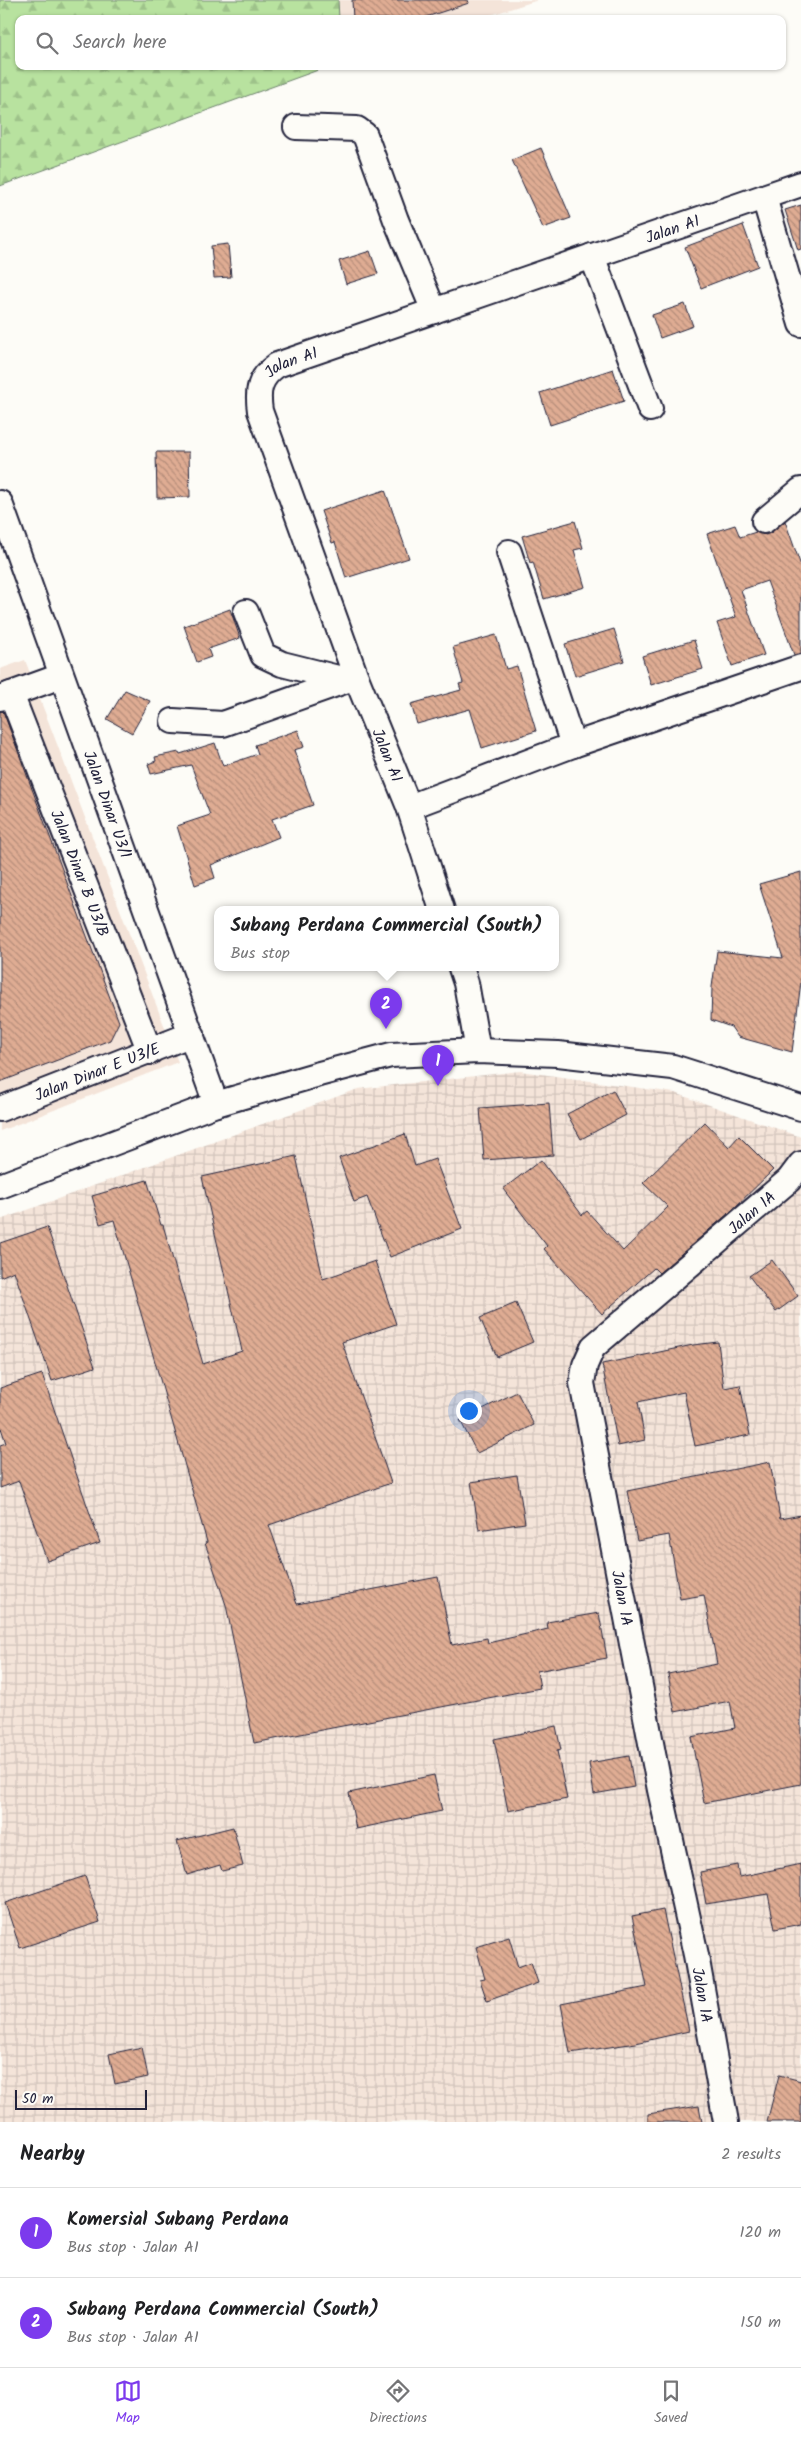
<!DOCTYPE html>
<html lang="en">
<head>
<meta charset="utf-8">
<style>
  body { margin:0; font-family:Kalam,sans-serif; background:#f6f6f6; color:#202124 }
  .scale { position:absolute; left:15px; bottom:12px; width:132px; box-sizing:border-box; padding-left:5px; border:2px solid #22223b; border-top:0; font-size:14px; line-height:18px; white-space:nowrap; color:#22223b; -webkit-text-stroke:4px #fdfcf7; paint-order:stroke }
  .you { position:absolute; left:468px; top:1410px; width:18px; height:18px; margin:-12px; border:4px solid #fff; border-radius:50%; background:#1a73e8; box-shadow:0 0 0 8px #1a73e833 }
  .badge { display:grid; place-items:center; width:32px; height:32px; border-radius:50%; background:#7c3aed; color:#fff; font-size:16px; font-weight:700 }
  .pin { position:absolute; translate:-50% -41px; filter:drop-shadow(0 1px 2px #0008) }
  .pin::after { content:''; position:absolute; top:26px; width:18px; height:15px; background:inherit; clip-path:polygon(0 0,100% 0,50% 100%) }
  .popup { position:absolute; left:214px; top:906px; width:345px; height:65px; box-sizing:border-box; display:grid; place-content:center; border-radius:10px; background:#fff; filter:drop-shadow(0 1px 4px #0005); font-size:16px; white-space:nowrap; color:#757577 }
  .popup b { font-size:19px; color:#202124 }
  .popup::after { content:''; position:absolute; left:50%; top:100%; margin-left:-10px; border:10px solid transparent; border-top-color:#fff }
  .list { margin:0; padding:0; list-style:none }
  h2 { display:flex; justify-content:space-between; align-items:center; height:65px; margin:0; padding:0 20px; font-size:21px }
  h2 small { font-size:16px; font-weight:400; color:#757577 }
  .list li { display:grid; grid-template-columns:32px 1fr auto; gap:15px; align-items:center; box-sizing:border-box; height:90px; padding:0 20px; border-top:1px solid #e0e0e0 }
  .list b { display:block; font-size:19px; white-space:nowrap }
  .list p { margin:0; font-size:16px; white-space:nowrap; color:#757577 }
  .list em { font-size:16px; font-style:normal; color:#757577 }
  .icon { flex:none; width:28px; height:28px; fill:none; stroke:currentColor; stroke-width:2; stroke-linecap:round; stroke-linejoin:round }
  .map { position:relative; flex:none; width:801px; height:2122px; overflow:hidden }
  .search { position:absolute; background:#fff; box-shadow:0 1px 4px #0004; left:15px; right:15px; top:15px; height:55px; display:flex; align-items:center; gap:12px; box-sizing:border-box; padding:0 18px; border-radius:10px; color:#757577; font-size:19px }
  .sheet { height:245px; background:#fff }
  nav { display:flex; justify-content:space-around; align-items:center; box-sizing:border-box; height:70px; border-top:1px solid #e0e0e0; background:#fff; font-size:14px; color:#757577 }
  nav a { display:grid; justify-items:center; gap:2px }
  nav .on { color:#7c3aed }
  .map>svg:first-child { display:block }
</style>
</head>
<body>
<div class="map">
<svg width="801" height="2122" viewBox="0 0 801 2122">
  <defs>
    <pattern id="industrial-grid" width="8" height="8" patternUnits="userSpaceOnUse" patternTransform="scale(1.25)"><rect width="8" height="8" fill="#f4e4d9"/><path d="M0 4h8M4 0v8" fill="none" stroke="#d1c3bb"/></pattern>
    <pattern id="forest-firs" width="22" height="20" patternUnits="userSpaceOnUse" patternTransform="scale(1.25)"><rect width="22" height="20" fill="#b8e29f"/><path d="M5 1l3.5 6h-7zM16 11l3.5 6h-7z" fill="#9ec28a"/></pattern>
    <pattern id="building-back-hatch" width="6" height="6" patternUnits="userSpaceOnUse" patternTransform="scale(1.25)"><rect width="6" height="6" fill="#dfac93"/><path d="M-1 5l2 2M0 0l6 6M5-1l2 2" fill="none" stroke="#b48c79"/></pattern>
  </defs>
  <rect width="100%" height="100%" fill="#fdfcf7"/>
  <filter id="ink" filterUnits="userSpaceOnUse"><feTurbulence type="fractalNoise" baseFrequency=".02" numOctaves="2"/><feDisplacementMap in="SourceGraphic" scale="10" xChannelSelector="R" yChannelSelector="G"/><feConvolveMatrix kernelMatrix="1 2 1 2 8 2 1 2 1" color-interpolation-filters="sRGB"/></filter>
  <g filter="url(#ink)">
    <!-- built -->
    <g fill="#f4e4d9">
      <polygon points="338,0 538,0 478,19 339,19"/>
      <polygon points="25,660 178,1062 0,1131 0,669"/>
    </g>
    <!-- industrial -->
    <polygon fill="url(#industrial-grid)" points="520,1071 675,1093 801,1137 801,2122 0,2122 0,1220 358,1089"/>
    <!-- forest -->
    <polygon fill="url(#forest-firs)" stroke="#6d826d" points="0,0 338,0 339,19 19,19 19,66 329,66 0,186"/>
    <!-- building -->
    <g fill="url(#building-back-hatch)" stroke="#22223b">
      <polygon points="352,0 468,0 469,3 420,19 353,19"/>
      <polygon points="541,148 571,218 543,228 512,160"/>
      <polygon points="801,205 801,249 798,250 785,210"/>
      <polygon points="743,225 758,266 701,288 685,247"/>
      <polygon points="228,244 231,277 214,278 211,246"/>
      <polygon points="370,251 378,274 346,284 339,261"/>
      <polygon points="685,304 693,326 660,338 652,315"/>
      <polygon points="613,369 624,401 550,425 540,393"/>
      <polygon points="156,452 189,452 190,497 157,498"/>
      <polygon points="385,490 409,558 346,578 335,542 332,543 321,511"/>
      <polygon points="575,521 583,548 574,550 585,587 544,599 533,562 530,563 522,536"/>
      <polygon points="785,521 801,566 801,654 794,655 767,581 741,590 764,655 732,666 717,623 736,617 707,534 735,525 740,537 756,532 766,535"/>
      <polygon points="230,609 240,638 208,649 211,657 197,662 184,626"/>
      <polygon points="614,629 624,661 575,676 565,644"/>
      <polygon points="496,635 506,669 517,666 536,731 482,748 470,709 417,724 411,704 461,690 459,684 463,683 453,647"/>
      <polygon points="694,640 703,669 651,685 642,656"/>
      <polygon points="125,690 150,701 132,733 107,719"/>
      <polygon points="0,711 3,711 119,1022 110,1040 0,1082"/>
      <polygon points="298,730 304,747 294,750 313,805 272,819 279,837 211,865 215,878 195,885 177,826 210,815 191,765 151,774 148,764 156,761 155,757 179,752 180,754 215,743 223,766 258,754 255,745"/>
      <polygon points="801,872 801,982 792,1052 738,1037 731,1027 711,1020 712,987 717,951 783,958 759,884"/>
      <polygon points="613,1090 626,1115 581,1139 567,1114"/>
      <polygon points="549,1103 553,1155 484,1160 480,1108"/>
      <polygon points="705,1122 729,1147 739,1136 773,1170 729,1213 659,1273 654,1268 602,1314 544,1249 547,1246 503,1189 541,1160 582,1215 587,1211 623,1251 668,1207 643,1183"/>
      <polygon points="405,1134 415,1166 435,1159 462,1229 390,1257 367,1197 354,1202 339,1158"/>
      <polygon points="296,1156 323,1279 375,1261 396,1324 342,1342 391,1483 269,1525 297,1604 438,1577 452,1645 487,1638 488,1643 548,1629 547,1622 599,1613 607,1658 537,1671 540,1688 254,1743 226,1605 205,1543 207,1542 114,1220 100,1224 92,1196 147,1180 161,1225 163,1225 203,1364 242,1351 202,1177"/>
      <polygon points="47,1227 95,1367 52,1381 14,1271 0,1277 0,1243"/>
      <polygon points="772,1260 798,1296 776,1312 749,1276"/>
      <polygon points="516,1303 533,1342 497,1357 480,1318"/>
      <polygon points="718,1342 724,1388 740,1385 750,1435 695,1446 684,1392 638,1402 645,1440 618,1446 602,1364 693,1345"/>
      <polygon points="42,1374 100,1543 47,1561 19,1481 0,1488 0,1445 6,1443 0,1425 0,1388"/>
      <polygon points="517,1392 534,1425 477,1453 460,1420"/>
      <polygon points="770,1462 780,1519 801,1515 801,1784 704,1803 691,1737 735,1728 730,1701 675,1712 668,1674 717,1664 704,1595 680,1599 669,1535 637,1541 627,1491"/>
      <polygon points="517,1475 525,1523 479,1530 471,1482"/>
      <polygon points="556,1726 561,1750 557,1751 567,1799 508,1811 494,1739"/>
      <polygon points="629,1756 634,1787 594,1794 589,1763"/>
      <polygon points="434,1775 442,1811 356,1829 349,1793"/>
      <polygon points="233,1827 243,1866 222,1871 220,1865 187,1875 177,1841"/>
      <polygon points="801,1864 801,1924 775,1929 768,1894 706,1904 700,1872 737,1865 739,1877"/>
      <polygon points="85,1876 100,1922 20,1948 5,1903"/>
      <polygon points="663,1910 689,2031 636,2043 570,2053 561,2004 647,1987 632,1916"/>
      <polygon points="509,1937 518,1967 531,1962 538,1983 487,2001 480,1980 485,1979 476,1947"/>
      <polygon points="142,2047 148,2077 115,2084 109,2054"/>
      <polygon points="779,2075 801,2081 801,2122 767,2122"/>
      <polygon points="699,2106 702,2122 648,2122 648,2114"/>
    </g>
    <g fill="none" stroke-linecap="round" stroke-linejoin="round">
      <defs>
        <g id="minor">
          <polyline points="296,127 357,129 365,135 396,220 434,311"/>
          <polyline points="764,197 801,324"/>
          <polyline points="592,256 650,409"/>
          <path id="s1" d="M0,503L216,1104"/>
          <polyline points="764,521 801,490"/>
          <polyline points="509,552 573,745"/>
          <polyline points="246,612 263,655 282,664 346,680"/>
          <path id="s2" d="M11,694L150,1052"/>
          <polyline points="0,698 61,676"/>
          <polyline points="173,721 223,724 356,677"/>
          <polyline points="409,807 573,745 801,667"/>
          <path id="s3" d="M442,910L409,807L356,677L260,411C257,390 259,378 277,365L801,184"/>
          <polyline points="461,968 466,983 478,1051"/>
          <path id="s4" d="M0,1109L192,1034"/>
          <polyline points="0,1186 216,1104 319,1074 391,1055 478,1051 558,1054 673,1067 801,1108"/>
          <path id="s5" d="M726,2122L696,1955L660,1790L582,1383L585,1365L593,1347L789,1180L801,1164"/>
        </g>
      </defs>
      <!-- minor casing -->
      <use href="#minor" stroke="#22223b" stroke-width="28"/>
      <!-- minor -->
      <use href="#minor" stroke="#fdfcf7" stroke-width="24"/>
    </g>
  </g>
  <g text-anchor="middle" stroke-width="4" stroke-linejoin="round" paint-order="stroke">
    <!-- street labels -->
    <g font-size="16" fill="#22223b" stroke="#fdfcf7">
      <text dy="6" stroke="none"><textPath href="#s3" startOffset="1002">Jalan A1</textPath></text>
      <text dy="6" stroke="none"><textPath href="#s3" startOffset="598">Jalan A1</textPath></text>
      <text transform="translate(388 755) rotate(68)" y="6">Jalan A1</text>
      <text dy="6" stroke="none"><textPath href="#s1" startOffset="320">Jalan Dinar U3/1</textPath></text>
      <text dy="6" stroke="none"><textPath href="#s2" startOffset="192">Jalan Dinar B U3/B</textPath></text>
      <text dy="6" stroke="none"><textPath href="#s4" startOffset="104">Jalan Dinar E U3/E</textPath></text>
      <text dy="6" stroke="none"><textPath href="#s5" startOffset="999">Jalan 1A</textPath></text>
      <text transform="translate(623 1598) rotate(79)" y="6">Jalan 1A</text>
      <text transform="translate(703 1995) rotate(80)" y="6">Jalan 1A</text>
    </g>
  </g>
</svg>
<div class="scale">50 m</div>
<div class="you"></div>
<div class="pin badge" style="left:438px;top:1086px">1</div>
<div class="pin badge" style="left:386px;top:1029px">2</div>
<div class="popup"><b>Subang Perdana Commercial (South)</b>Bus stop</div>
<div class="search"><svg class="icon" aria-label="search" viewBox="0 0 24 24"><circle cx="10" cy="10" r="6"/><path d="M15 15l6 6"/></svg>Search here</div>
</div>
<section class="sheet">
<h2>Nearby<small>2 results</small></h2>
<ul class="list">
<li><span class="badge">1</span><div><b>Komersial Subang Perdana</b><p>Bus stop · Jalan A1</p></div><em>120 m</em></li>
<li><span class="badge">2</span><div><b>Subang Perdana Commercial (South)</b><p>Bus stop · Jalan A1</p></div><em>150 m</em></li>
</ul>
</section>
<nav>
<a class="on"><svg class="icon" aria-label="map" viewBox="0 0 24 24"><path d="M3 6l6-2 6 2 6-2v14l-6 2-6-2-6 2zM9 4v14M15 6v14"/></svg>Map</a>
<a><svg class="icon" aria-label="directions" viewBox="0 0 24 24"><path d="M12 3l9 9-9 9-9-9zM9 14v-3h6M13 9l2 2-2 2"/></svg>Directions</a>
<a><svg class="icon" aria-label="saved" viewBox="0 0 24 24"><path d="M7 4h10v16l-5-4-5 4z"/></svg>Saved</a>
</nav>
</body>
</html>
